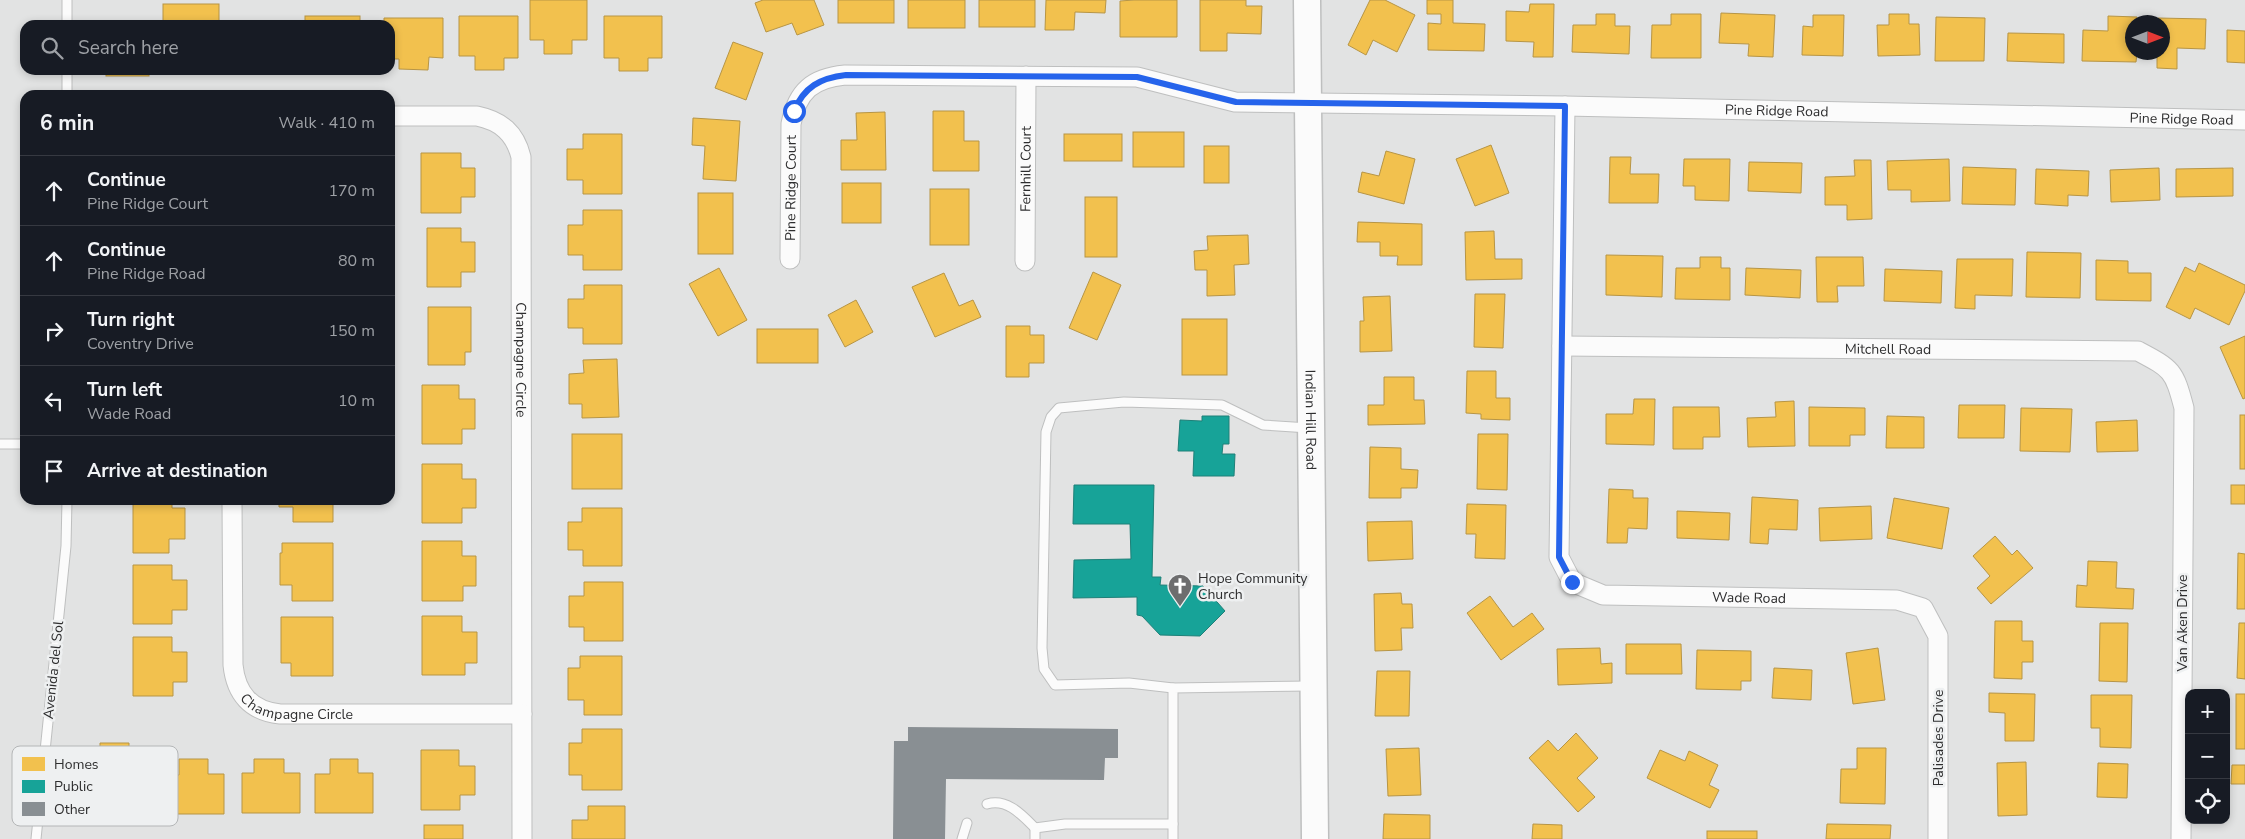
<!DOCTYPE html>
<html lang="en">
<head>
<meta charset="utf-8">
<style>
  body { margin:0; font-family:"Nunito Sans",sans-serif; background:#242831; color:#f1f3f6 }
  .controls { position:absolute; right:15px; bottom:15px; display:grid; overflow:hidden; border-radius:10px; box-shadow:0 2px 8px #0003 }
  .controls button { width:45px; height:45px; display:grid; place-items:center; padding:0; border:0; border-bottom:1px solid #363941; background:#171b24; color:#f1f3f6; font:25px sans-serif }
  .compass { position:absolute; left:2125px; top:15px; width:45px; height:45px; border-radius:50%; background:#171b24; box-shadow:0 2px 8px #0003; rotate:90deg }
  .stop { position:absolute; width:15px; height:15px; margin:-11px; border:4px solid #2563eb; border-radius:50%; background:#fff }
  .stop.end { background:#2563eb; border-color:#fff; box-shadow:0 1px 5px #0008 }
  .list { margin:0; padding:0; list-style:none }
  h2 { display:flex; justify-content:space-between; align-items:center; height:65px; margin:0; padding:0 20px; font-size:21px }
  h2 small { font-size:16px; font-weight:400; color:#9ea1a6 }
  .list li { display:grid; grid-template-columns:32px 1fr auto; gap:15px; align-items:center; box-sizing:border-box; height:70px; padding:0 20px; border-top:1px solid #363941 }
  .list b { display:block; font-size:19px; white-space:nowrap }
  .list p { margin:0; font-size:16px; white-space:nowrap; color:#9ea1a6 }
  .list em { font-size:16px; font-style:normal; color:#9ea1a6 }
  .icon { flex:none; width:28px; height:28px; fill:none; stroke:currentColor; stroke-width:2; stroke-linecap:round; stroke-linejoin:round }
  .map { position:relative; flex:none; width:2245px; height:839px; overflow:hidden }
  .search { position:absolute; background:#171b24; box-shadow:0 2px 8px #0003; left:20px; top:20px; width:375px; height:55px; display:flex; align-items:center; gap:12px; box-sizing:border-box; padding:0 18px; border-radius:15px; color:#9ea1a6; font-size:19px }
  .panel { position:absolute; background:#171b24; box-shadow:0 2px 8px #0003; left:20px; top:90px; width:375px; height:415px; border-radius:15px }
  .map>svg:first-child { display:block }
</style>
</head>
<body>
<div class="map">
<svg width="2245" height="839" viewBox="0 0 2245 839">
  <rect width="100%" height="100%" fill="#e2e3e3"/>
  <!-- homes -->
  <g fill="#f2c14e" stroke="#b79545">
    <polygon points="530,0 587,0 587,40 572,40 572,54 544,54 544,40 530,40"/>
    <polygon points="763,0 814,0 824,25 797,35 792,23 766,32 755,3"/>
    <rect x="838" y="0" width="56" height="23"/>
    <rect x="908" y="0" width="57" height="28"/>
    <rect x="979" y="0" width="56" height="27"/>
    <polygon points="1046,0 1106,0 1105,13 1075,12 1074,30 1045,30"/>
    <polygon points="1134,0 1177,0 1177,37 1120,37 1120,1"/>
    <polygon points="1200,0 1246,0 1246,6 1262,6 1261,34 1227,33 1227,51 1200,51"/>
    <polygon points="1370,0 1385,0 1415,15 1397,52 1373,40 1366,55 1348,45"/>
    <polygon points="1427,0 1453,0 1453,23 1485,24 1484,51 1428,50 1428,23 1441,24 1441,14 1427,14"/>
    <rect x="163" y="4" width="56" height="21"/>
    <polygon points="1530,4 1554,4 1553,57 1533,57 1534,42 1506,41 1506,11 1529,12"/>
    <polygon points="1721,13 1775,15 1773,57 1748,56 1749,44 1719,43"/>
    <polygon points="1596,14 1615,14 1615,26 1630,26 1629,54 1572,52 1573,25 1596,25"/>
    <polygon points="1671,14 1701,14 1701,58 1651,58 1652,25 1671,25"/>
    <polygon points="1889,14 1909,14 1909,24 1919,24 1920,55 1878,56 1877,25 1889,25"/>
    <polygon points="1813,15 1844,15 1843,56 1802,55 1803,26 1813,27"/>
    <rect x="305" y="16" width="55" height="9"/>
    <polygon points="459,16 518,16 518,58 504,58 504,70 475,70 475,56 459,56"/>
    <polygon points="604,16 662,16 662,58 648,58 648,71 619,71 619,58 604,58"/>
    <polygon points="2108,16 2137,17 2137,22 2132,22 2132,52 2137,52 2136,62 2082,61 2083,30 2108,31"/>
    <polygon points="1936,17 1985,18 1984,61 1935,61"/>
    <polygon points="384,18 443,18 443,58 429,57 428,70 399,69 399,59 390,59 390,25 384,25"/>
    <polygon points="2158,18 2206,19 2205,49 2177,48 2177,69 2157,68 2157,52 2162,52 2162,22 2158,22"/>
    <polygon points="2227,30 2245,31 2245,63 2227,62"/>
    <polygon points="2008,33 2064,34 2064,63 2007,61"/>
    <polygon points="733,42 763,53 746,100 715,88"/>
    <rect x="106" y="70" width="43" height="6"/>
    <rect x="237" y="70" width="38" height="2"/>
    <polygon points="933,111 964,111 964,141 979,141 979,171 933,171"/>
    <polygon points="885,112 886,170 841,170 841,140 857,140 856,113"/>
    <polygon points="693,118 740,121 736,181 703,179 705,146 692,145"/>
    <rect x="1133" y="132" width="51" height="35"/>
    <polygon points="583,134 622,134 622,194 583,194 583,180 567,180 567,149 583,149"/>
    <rect x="1064" y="134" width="58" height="27"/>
    <polygon points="1491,145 1509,193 1475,206 1456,159"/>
    <rect x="1204" y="146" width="25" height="37"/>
    <polygon points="1386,151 1415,159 1404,204 1358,192 1362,172 1379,176"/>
    <polygon points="421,153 461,153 461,168 475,168 475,197 461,197 461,213 421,213"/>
    <polygon points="1610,157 1631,157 1630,174 1659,174 1658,203 1609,203"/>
    <polygon points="1684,159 1730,159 1729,201 1695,200 1695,186 1683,186"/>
    <polygon points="1949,159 1950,201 1911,202 1911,190 1888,190 1887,161"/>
    <polygon points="1854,160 1871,160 1872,219 1847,220 1847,205 1825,205 1825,177 1855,176"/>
    <polygon points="1749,162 1802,163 1801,193 1748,191"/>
    <polygon points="1963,167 2016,169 2015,205 1962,204"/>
    <polygon points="2159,168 2160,200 2111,202 2110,170"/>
    <polygon points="2233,168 2233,196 2176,197 2176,169"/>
    <polygon points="2036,169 2089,171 2088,196 2068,195 2068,206 2035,204"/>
    <rect x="842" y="183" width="39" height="40"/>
    <rect x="930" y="189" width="39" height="56"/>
    <rect x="698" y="193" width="35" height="61"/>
    <rect x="1085" y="197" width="32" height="60"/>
    <polygon points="583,210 622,210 622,270 583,270 583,255 568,255 568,225 583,225"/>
    <polygon points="1358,222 1422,224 1422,265 1397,265 1398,256 1380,256 1380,242 1357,242"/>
    <polygon points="427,228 461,228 461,242 475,242 475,272 461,272 461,287 427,287"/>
    <polygon points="1494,231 1495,259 1522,259 1522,279 1466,280 1465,232"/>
    <polygon points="1248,235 1249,264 1234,265 1235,295 1207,296 1207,270 1195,270 1194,251 1208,250 1207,236"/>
    <polygon points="2027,252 2081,253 2080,298 2026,297"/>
    <polygon points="1606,255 1663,256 1662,297 1606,295"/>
    <polygon points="1700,257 1721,257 1721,268 1730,268 1730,300 1675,299 1676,268 1700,268"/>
    <polygon points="1816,257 1863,257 1864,286 1837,286 1838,302 1817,302"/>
    <polygon points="1957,259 2013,259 2012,296 1975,295 1975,309 1955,308"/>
    <polygon points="2096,260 2128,261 2128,273 2151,273 2151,301 2096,300"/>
    <polygon points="2199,263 2245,285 2245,291 2229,325 2195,308 2190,319 2166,307 2185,267 2195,272"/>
    <polygon points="719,268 747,320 718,336 689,284"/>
    <polygon points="1746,268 1801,270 1800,298 1745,295"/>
    <polygon points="1885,269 1942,271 1941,303 1884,301"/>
    <polygon points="1093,272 1121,285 1097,340 1069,328"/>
    <polygon points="944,273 959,306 973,300 981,317 935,337 912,287"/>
    <polygon points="584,285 622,285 622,344 583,344 583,328 568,328 568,299 584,299"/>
    <polygon points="1475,294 1505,294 1503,348 1474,347"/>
    <polygon points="1390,296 1392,351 1360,352 1360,321 1364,321 1363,297"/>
    <polygon points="856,300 873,332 845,347 828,315"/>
    <polygon points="428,307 471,307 471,352 465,352 465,365 428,365"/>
    <rect x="1182" y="319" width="45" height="56"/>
    <polygon points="1006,326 1030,326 1030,335 1044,335 1044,363 1029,363 1029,377 1006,377"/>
    <rect x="757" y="329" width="61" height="34"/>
    <polygon points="2245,336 2245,398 2243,399 2220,347"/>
    <polygon points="617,359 619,417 582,418 582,404 569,404 569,374 584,373 583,360"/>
    <polygon points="1467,371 1496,371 1496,398 1510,398 1510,420 1481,419 1481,414 1466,413"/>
    <polygon points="1384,377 1414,377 1414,400 1424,400 1425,424 1368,425 1368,405 1384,405"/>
    <polygon points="422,385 459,385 459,399 475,399 475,429 462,429 462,444 422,444"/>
    <polygon points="1634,399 1655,399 1654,445 1606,444 1606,414 1633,414"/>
    <polygon points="1794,401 1795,446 1748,447 1747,418 1776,417 1775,402"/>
    <polygon points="1959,405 2005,405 2004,438 1958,438"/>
    <polygon points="1673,407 1719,407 1720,437 1703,437 1703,449 1673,449"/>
    <polygon points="1809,407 1865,408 1865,435 1850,435 1850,446 1809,446"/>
    <polygon points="2021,408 2072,409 2070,452 2020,451"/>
    <rect x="2240" y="415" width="5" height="54"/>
    <polygon points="1887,416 1924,417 1924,448 1886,448"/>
    <polygon points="2137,420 2138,451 2097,452 2096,422"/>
    <rect x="572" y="434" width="50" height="55"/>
    <polygon points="1478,434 1508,434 1507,490 1477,489"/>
    <polygon points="1370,447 1401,448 1401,469 1418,470 1417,488 1401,488 1401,498 1369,498"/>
    <polygon points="422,464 462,464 462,479 476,479 476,508 462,508 462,523 422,523"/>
    <rect x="2231" y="485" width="14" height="19"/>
    <polygon points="1609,489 1633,490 1633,498 1648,498 1647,529 1628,528 1627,543 1607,543"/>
    <polygon points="1752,497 1798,500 1797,530 1769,529 1768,544 1750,543"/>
    <polygon points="1894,498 1949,508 1942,549 1887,538"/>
    <polygon points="133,500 172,500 172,508 185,508 185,539 169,539 169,553 133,553"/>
    <polygon points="279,500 333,500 333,522 293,522 293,507 279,507"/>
    <polygon points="1467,504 1506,505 1505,559 1475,558 1476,534 1466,534"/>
    <polygon points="1871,506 1872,539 1820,541 1819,508"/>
    <polygon points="582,508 622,508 622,566 583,566 583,550 568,550 568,522 582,522"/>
    <polygon points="1677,511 1730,513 1729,540 1677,538"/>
    <polygon points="1412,521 1413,559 1368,561 1367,522"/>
    <polygon points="1995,536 2012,555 2017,550 2033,568 1991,604 1977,588 1990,576 1973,556"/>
    <polygon points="422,541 462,541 462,556 476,556 476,586 463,586 463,601 422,601"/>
    <polygon points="282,543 333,543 333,601 292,601 292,585 280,585 280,553 282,553"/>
    <polygon points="2238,553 2245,554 2245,609 2237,609"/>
    <polygon points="2088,561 2117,562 2116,588 2134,589 2133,609 2076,607 2077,585 2087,586"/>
    <polygon points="133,565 172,565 172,580 187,580 187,610 172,610 172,624 133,624"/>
    <polygon points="584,582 623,582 623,641 584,641 584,627 569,627 569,596 584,596"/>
    <polygon points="1401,593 1402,604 1412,604 1413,628 1401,628 1402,650 1375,651 1374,594"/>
    <polygon points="1490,596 1513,627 1532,613 1544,629 1501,660 1467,613"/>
    <polygon points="422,616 462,616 462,632 477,632 477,663 465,663 465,675 422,675"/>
    <polygon points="281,617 333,617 333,676 291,676 291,663 281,663"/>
    <polygon points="1995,621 2022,621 2022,641 2033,641 2033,662 2022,662 2022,679 1994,678"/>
    <polygon points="2100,623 2128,623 2127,682 2099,681"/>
    <polygon points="2239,623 2245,623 2245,679 2237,678"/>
    <polygon points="133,637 172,637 172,652 187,652 187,682 173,682 173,696 133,696"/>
    <polygon points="1626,644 1681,644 1682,674 1626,674"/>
    <polygon points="1600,648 1601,664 1612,663 1612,683 1558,685 1557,649"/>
    <polygon points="1878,648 1885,700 1853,704 1846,653"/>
    <polygon points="1697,650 1751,651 1751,681 1741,681 1741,690 1696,689"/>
    <polygon points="580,656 622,656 622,715 584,715 584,700 568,700 568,668 580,668"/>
    <polygon points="1774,668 1812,670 1811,700 1772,698"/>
    <polygon points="1377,671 1410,671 1409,716 1375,716"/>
    <polygon points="1989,693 2035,694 2034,741 2005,741 2005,713 1989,712"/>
    <rect x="2236" y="694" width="9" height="55"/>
    <polygon points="2091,695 2132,695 2131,748 2100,747 2100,728 2091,728"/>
    <polygon points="582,729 622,729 622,790 582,790 582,775 569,775 569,743 582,743"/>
    <polygon points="1576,733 1598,758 1577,778 1595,797 1578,812 1529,758 1548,740 1558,751"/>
    <polygon points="100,743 129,743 129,757 144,757 144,798 84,798 84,757 100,757"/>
    <polygon points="1419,748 1421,795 1388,796 1386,749"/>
    <polygon points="1857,748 1886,748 1885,804 1840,803 1841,769 1857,769"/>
    <polygon points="421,750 459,750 459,766 475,766 475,795 460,795 460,810 421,810"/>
    <polygon points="1660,750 1685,761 1689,751 1718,765 1709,785 1719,790 1710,808 1647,778"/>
    <polygon points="179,759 208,759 208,774 224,774 224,814 164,814 164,775 179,775"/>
    <polygon points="254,759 284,759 284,773 300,773 300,813 242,813 242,773 254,773"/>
    <polygon points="330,759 358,759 358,773 373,773 373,813 315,813 315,774 330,774"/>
    <polygon points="2026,762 2027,815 1998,816 1997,763"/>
    <polygon points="2098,763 2128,764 2127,798 2097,797"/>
    <polygon points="2232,765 2245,765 2245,784 2231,784"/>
    <polygon points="588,806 625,806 625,839 572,839 572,820 588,820"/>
    <polygon points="1384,814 1430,815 1430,839 1383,839"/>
    <polygon points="1533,824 1562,825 1562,839 1532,839"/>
    <polygon points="1827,824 1891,825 1890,839 1826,839"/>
    <rect x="424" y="825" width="39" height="14"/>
    <rect x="1707" y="831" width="50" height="8"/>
  </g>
  <!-- public -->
  <g fill="#17a398" stroke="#1e8078">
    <polygon points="1202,416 1229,416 1229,444 1223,444 1222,454 1235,454 1234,476 1193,476 1194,451 1178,451 1180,420 1202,421"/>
    <polygon points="1074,485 1154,485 1152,577 1161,577 1160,585 1203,586 1225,611 1200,636 1160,635 1142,616 1137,615 1137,597 1073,598 1074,560 1131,559 1130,524 1073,524"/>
  </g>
  <!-- building -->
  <polygon fill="#898f93" points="908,727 1118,729 1118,758 1105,758 1104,780 946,779 945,839 893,839 894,741 908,741"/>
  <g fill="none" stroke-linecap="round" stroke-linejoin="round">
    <defs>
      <g id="lane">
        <polyline points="67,0 67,25"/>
        <polyline points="67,70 67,95"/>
        <polyline points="0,444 25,444"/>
        <polyline points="1173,688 1129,683 1055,685 1044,669 1042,648 1046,432 1051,417 1059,408 1124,402 1222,405 1263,425 1309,428"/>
        <path d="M987,804C1007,798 1022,815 1035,828"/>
        <polyline points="36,839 66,546 67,500"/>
        <polyline points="962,839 967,823"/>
        <polyline points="1035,839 1035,828 1065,824 1173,824"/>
        <polyline points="1173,839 1173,688 1310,686"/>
      </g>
      <g id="street">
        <path id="s1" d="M1565,106L1559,557L1572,582L1603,595L1897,600L1923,608L1938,636V839"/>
        <path id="s2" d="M390,116H477C501,121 515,133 521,157L522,839"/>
        <path id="s3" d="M790,259L791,124C797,91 813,78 845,75L1137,77L1235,102L1565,106L2245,120"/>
        <path id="s4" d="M1025,261L1026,76"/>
        <path id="s5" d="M1562,346L2138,351C2172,369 2174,370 2184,408L2181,839"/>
        <path id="s6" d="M232,500L233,665C236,694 251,711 280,714H522"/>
      </g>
      <g id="secondary">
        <path id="s7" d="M1307,0L1315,839"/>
      </g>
    </defs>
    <!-- lane casing -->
    <use href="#lane" stroke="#bebfbf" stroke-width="11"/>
    <!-- street casing -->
    <use href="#street" stroke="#bebfbf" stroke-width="21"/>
    <!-- secondary casing -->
    <use href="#secondary" stroke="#bebfbf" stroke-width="29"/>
    <!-- lane -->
    <use href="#lane" stroke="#fbfbfb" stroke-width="9"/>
    <!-- street -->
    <use href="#street" stroke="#fbfbfb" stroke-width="19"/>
    <!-- secondary -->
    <use href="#secondary" stroke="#fbfbfb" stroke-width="26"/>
  </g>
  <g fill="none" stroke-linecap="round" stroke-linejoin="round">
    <!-- route -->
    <path stroke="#2563eb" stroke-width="6" d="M794,111C804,87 820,78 846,75L1137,77L1236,102L1565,106L1559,557L1572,582"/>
  </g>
  <!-- icons -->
  <defs>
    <symbol id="church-pin" viewBox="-11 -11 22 30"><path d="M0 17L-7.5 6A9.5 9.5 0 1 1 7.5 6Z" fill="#6d6d6e" stroke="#eef0f1"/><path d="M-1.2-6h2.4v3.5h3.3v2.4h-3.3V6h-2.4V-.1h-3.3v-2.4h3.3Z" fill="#fff"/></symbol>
  </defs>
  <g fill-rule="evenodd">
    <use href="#church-pin" x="1166" y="572" width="28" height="38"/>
  </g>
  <g text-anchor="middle" stroke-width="5" stroke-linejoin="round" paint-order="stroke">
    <!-- street labels -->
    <g font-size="14" fill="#2e2e2f" stroke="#eef0f1">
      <text dy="5" stroke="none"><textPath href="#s3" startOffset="1150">Pine Ridge Road</textPath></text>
      <text dy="5" stroke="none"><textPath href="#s3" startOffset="1555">Pine Ridge Road</textPath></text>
      <text dy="5" stroke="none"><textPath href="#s4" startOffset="92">Fernhill Court</textPath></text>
      <text dy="5" stroke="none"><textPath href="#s3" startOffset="71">Pine Ridge Court</textPath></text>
      <text dy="5" stroke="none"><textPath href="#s5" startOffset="326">Mitchell Road</textPath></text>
      <text dy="5" stroke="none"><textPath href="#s2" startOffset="354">Champagne Circle</textPath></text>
      <text dy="5" stroke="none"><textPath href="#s7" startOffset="420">Indian Hill Road</textPath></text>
      <text dy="5" stroke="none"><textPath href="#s1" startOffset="659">Wade Road</textPath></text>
      <text transform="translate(2182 623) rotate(-90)" y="5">Van Aken Drive</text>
      <text transform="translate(53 670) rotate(-84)" y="5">Avenida del Sol</text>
      <text dy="5" stroke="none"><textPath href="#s6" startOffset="255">Champagne Circle</textPath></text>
      <text transform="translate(1938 738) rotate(-90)" y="5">Palisades Drive</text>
    </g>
    <!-- poi labels -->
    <g font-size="14" fill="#2e2e2f" stroke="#eef0f1" text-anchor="start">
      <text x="1198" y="583">Hope Community<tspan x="1198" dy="16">Church</tspan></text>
    </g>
  </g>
  <!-- legend -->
  <rect x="12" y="746" width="166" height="80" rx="8" fill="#eef0f1" stroke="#b4b6b7" stroke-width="1"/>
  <rect x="22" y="757" width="23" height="14" fill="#f2c14e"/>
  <rect x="22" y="780" width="23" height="13" fill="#17a398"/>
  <rect x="22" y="802" width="23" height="14" fill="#898f93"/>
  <g font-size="14" fill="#2e2e2f">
    <text x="54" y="769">Homes</text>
    <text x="54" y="791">Public</text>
    <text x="54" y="814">Other</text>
  </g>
</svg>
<div class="controls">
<button>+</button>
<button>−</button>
<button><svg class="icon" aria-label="locate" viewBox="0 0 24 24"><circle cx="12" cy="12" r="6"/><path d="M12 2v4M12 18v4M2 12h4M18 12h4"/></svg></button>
</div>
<svg class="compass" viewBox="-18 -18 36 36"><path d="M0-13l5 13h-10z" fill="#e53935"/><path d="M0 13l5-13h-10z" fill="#9ea1a6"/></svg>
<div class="stop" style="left:794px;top:111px"></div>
<div class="stop end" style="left:1572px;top:582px"></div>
<div class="search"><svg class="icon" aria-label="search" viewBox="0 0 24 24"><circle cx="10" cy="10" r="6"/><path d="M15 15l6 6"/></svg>Search here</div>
<section class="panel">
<h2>6 min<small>Walk · 410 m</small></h2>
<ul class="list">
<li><svg class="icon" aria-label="ahead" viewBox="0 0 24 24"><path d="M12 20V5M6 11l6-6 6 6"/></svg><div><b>Continue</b><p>Pine Ridge Court</p></div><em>170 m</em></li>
<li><svg class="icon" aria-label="ahead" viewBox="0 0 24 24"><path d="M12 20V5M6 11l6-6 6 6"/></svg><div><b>Continue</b><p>Pine Ridge Road</p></div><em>80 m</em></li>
<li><svg class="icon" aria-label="right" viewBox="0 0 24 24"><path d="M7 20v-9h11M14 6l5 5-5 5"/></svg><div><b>Turn right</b><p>Coventry Drive</p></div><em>150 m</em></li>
<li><svg class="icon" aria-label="left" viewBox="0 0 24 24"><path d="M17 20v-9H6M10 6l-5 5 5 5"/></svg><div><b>Turn left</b><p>Wade Road</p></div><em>10 m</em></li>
<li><svg class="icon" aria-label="arrive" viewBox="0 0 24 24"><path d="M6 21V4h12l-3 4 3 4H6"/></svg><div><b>Arrive at destination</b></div></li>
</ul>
</section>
</div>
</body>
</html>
